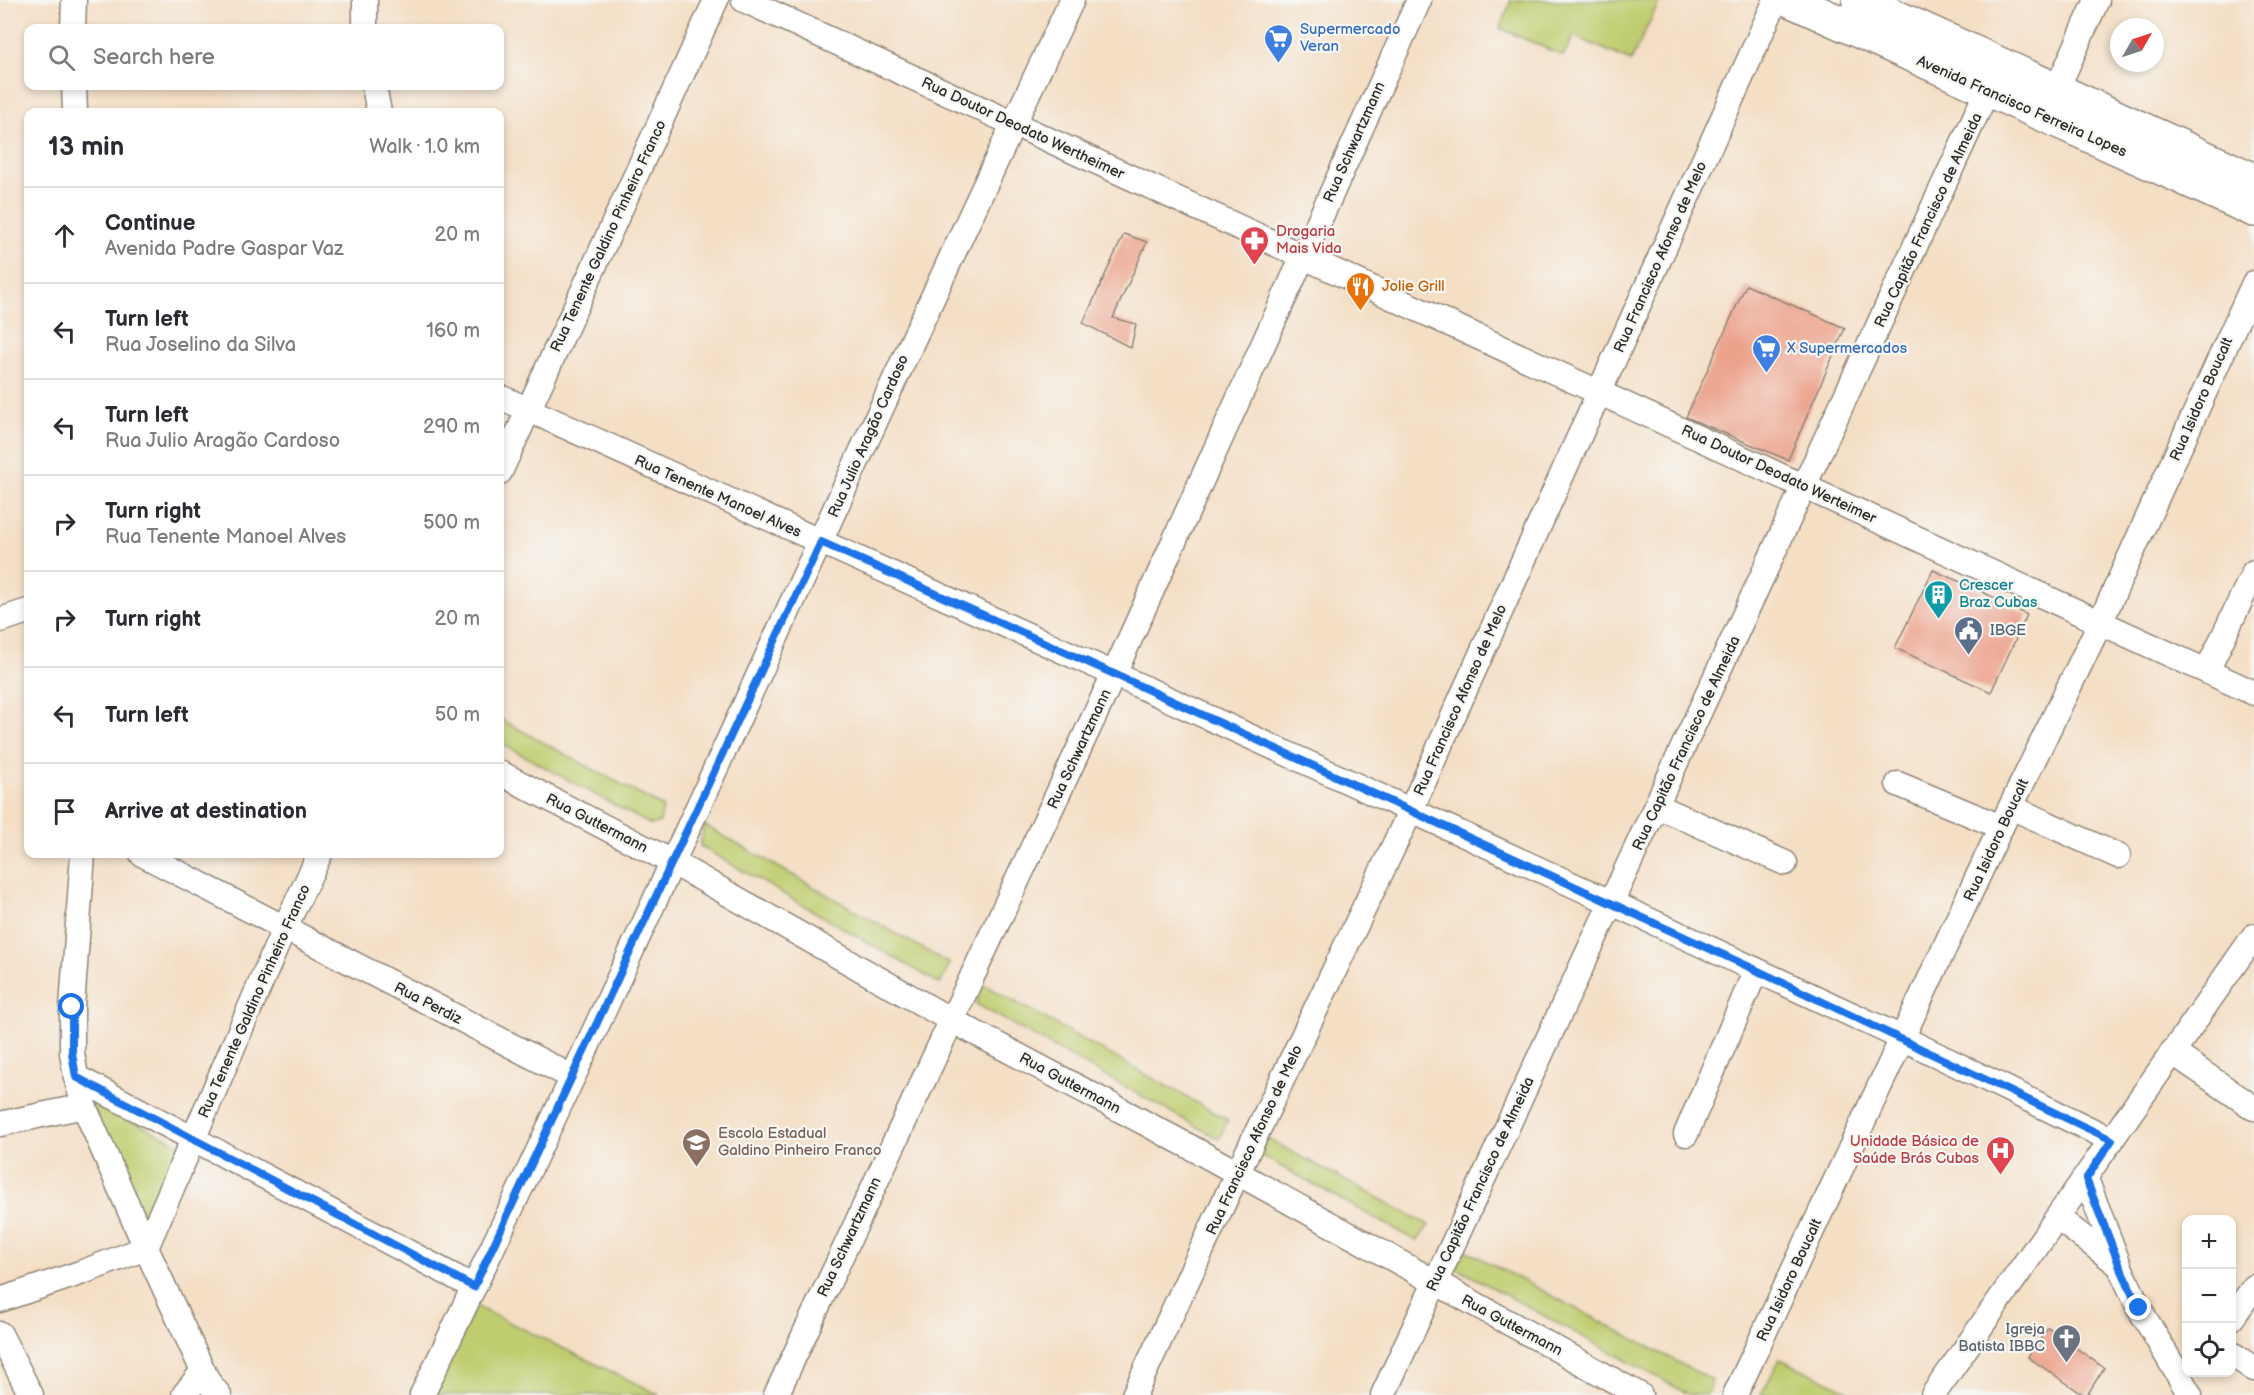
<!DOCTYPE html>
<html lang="en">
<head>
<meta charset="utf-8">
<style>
  body { margin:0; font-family:"Balsamiq Sans",sans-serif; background:#f7f7f7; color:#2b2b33 }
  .controls { position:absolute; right:18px; bottom:18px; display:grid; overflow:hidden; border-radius:12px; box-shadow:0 3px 9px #0003 }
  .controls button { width:54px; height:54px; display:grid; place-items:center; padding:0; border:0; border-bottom:2px solid #e1e1e2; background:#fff; color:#2b2b33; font:30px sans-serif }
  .compass { position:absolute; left:2110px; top:18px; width:54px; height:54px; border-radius:50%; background:#fff; box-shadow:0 3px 9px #0003; rotate:51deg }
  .stop { position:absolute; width:18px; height:18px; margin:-14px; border:4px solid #1a73e8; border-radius:50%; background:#fff }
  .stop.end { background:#1a73e8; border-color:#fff; box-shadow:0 2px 6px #0008 }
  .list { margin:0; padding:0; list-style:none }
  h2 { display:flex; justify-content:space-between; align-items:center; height:78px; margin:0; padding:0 24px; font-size:26px }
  h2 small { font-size:20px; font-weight:400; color:#7c7c81 }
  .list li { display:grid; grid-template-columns:39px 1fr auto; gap:18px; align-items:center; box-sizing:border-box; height:96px; padding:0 24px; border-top:2px solid #e1e1e2 }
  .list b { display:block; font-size:22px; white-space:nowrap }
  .list p { margin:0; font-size:20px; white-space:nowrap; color:#7c7c81 }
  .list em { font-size:20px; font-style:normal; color:#7c7c81 }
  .icon { flex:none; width:33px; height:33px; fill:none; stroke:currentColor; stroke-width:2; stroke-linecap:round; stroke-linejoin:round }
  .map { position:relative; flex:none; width:2254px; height:1395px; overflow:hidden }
  .search { position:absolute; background:#fff; box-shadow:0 3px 9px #0003; left:24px; top:24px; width:480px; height:66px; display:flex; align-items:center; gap:15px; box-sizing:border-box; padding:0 21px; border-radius:12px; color:#7c7c81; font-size:22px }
  .panel { position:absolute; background:#fff; box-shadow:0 3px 9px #0003; left:24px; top:108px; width:480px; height:750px; border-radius:12px }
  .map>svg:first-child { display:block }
</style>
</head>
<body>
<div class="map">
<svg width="2254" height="1395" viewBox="0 0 2254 1395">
  <rect width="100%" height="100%" fill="#f6f6f2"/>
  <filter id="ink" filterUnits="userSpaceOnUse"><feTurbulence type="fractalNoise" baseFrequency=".0167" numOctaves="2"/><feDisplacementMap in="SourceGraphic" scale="12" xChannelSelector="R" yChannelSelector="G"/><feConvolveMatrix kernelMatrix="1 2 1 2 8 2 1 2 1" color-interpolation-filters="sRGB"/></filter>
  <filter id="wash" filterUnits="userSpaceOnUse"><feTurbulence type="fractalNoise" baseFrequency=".008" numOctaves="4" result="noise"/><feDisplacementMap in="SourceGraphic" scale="24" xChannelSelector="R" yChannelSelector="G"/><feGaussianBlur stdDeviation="1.35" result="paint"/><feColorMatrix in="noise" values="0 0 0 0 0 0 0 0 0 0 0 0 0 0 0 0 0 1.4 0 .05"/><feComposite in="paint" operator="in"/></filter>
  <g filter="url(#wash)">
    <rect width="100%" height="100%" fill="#f4dec4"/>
    <!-- green -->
    <g fill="#bfcd6f" stroke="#757c4d" stroke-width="1.5">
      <polygon points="1510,0 1660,0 1631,61 1574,36 1563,56 1500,28 1511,1"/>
      <polygon points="500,719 663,807 660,822 651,825 500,743"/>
      <polygon points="704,825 950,964 940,984 700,846"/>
      <polygon points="983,984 1228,1120 1219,1139 976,1004"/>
      <polygon points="88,1098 181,1145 144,1222"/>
      <polygon points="1266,1138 1429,1225 1417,1241 1262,1156"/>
      <polygon points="1465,1250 1712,1380 1707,1395 1690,1395 1456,1268"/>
      <polygon points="475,1306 660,1395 435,1395"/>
      <polygon points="1780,1359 1858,1395 1761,1395"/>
    </g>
    <g id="blocks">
      <!-- building -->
      <g fill="#eca38c">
        <polygon points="1124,234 1147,242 1113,318 1136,324 1131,348 1083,323"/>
        <polygon points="1746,285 1845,328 1788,460 1686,417"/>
        <polygon points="1933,570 1981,591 2027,615 1991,692 1895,648"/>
        <polygon points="2048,1328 2104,1368 2087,1395 2084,1395 2028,1357"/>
      </g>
    </g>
  </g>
  <g filter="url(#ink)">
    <use href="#blocks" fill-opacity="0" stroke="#908478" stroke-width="1.5"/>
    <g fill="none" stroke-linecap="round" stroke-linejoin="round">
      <defs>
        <g id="minor">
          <polyline points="744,0 2254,693"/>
          <polyline points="73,28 74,0"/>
          <polyline points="365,28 365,0"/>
          <polyline points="74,86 75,112"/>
          <polyline points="374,86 379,112"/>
          <polyline points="2056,91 2097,0"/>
          <polyline points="500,397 1114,674 1610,902 1902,1038 2112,1140"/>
          <polyline points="500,472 716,0"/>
          <polyline points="0,620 28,611"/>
          <polyline points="2207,671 2254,572"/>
          <polyline points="500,773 672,862 951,1020 1194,1149 1640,1395"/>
          <polyline points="1898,784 2001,827"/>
          <polyline points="1657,806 1785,863"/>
          <polyline points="2011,807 2118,856"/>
          <polyline points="83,854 72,1007 72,1053 76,1077 84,1106 146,1248 203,1371 209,1383 219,1395"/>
          <polyline points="142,854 572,1077"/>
          <polyline points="2172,1052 2254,1108"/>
          <polyline points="76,1077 474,1287"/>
          <polyline points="0,1124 84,1106"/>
          <polyline points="1686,1134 1756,970"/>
          <polyline points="2086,1179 2119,1265 2139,1308 2190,1395"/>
          <polyline points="2058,1218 2119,1265"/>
          <polyline points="146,1248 284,929 320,854"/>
          <polyline points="0,1300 80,1273 146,1248"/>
          <polyline points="2232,1318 2254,1287"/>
          <polyline points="0,1334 31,1395"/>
          <polyline points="2232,1354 2254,1369"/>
          <polyline points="184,1395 203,1371"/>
          <path d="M422,1395C645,933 852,463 1072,0"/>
          <polyline points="776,1395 1114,674 1419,0"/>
          <polyline points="1134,1395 1237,1174 1410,812 1776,0"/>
          <polyline points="1383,1395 1987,91"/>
          <polyline points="1735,1395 2001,827 2100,623 2254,283"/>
          <polyline points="1933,1395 2254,936"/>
        </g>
        <g id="highway">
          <polyline points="1790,0 2254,210"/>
          <polyline points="1859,0 2254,180"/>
        </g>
      </defs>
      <!-- minor casing -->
      <use href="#minor" stroke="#908478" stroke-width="27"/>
      <!-- highway casing -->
      <use href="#highway" stroke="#908478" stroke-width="36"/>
      <!-- minor -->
      <use href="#minor" stroke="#fff" stroke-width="24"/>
      <!-- highway -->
      <use href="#highway" stroke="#fff" stroke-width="33"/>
    </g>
  </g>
  <g fill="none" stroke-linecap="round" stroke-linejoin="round" filter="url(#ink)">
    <!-- route -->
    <polyline stroke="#1a73e8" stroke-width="8" points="72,1007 72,1053 76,1077 474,1287 821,542 1114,674 1756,970 2112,1140 2086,1179 2119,1264 2139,1308"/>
  </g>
  <!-- icons -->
  <defs>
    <symbol id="supermarket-pin" viewBox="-11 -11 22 30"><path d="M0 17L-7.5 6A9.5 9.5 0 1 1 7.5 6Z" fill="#3f7fe0" stroke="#f6f6f2"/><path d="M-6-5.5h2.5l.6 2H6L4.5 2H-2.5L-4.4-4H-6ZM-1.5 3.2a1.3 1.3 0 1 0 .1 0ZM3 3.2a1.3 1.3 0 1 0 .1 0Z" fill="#fff"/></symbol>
    <symbol id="pharmacy-pin" viewBox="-11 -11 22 30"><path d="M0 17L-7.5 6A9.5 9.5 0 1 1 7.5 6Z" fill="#e0444e" stroke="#f6f6f2"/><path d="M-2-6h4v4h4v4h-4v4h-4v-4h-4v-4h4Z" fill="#fff"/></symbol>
    <symbol id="restaurant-pin" viewBox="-11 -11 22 30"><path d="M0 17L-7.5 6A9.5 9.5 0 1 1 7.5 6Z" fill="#e8710a" stroke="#f6f6f2"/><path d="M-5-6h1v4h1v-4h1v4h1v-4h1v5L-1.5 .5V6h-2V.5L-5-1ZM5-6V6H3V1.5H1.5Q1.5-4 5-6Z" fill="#fff"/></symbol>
    <symbol id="building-pin" viewBox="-11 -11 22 30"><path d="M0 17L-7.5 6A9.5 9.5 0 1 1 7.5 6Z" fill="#0f9aa8" stroke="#f6f6f2"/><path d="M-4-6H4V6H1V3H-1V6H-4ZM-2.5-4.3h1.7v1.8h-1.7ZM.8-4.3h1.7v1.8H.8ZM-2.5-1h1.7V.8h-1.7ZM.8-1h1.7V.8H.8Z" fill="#fff"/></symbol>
    <symbol id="civic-pin" viewBox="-11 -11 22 30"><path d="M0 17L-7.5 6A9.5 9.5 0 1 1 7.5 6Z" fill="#5c6f8a" stroke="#f6f6f2"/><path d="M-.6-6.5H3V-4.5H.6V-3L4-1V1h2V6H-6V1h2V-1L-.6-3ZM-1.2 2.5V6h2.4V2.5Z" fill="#fff"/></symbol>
    <symbol id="school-pin" viewBox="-11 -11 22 30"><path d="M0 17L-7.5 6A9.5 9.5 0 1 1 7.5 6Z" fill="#8d6e63" stroke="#f6f6f2"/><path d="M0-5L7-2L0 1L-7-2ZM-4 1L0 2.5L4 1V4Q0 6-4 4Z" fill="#fff"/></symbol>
    <symbol id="hospital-pin" viewBox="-11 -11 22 30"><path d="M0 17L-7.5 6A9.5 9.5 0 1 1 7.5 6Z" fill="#e0444e" stroke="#f6f6f2"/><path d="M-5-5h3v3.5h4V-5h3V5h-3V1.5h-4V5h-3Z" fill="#fff"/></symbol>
    <symbol id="church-pin" viewBox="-11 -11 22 30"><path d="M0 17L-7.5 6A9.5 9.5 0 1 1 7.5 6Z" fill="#6b7280" stroke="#f6f6f2"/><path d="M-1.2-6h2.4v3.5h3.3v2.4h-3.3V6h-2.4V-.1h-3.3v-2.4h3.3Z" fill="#fff"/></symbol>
  </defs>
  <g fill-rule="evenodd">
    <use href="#supermarket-pin" x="1262" y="22" width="33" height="45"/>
    <use href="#pharmacy-pin" x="1238" y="224" width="33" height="45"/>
    <use href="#restaurant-pin" x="1344" y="270" width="33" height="45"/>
    <use href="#supermarket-pin" x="1750" y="332" width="33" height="45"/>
    <use href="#building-pin" x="1922" y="578" width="33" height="45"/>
    <use href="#civic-pin" x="1952" y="614" width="33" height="45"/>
    <use href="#school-pin" x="680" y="1126" width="33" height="45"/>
    <use href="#hospital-pin" x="1984" y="1134" width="33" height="45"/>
    <use href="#church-pin" x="2050" y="1322" width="33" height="45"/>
  </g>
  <g text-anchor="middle" stroke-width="4.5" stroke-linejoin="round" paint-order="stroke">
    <!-- shop labels -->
    <g font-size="15" fill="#366cbe" stroke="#f6f6f2" text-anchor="start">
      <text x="1300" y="34">Supermercado<tspan x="1300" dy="17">Veran</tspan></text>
      <text x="1787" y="353">X Supermercados</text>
    </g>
    <!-- street labels -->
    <g font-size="15" fill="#2b2b2b" stroke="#f6f6f2">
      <text transform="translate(2022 106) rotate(24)" y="5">Avenida Francisco Ferreira Lopes</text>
      <text transform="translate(1023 128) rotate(25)" y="5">Rua Doutor Deodato Wertheimer</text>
      <text transform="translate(1354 142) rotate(-66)" y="5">Rua Schwartzmann</text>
      <text transform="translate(1928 220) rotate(-65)" y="5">Rua Capitão Francisco de Almeida</text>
      <text transform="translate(608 236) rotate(-65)" y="5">Rua Tenente Galdino Pinheiro Franco</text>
      <text transform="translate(1660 257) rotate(-66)" y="5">Rua Francisco Afonso de Melo</text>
      <text transform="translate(2201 399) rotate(-66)" y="5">Rua Isidoro Boucalt</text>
      <text transform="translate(868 436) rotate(-66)" y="5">Rua Julio Aragão Cardoso</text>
      <text transform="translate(1779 474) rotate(25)" y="5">Rua Doutor Deodato Werteimer</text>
      <text transform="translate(718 496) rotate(24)" y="5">Rua Tenente Manoel Alves</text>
      <text transform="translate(1460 700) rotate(-66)" y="5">Rua Francisco Afonso de Melo</text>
      <text transform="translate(1686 743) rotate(-65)" y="5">Rua Capitão Francisco de Almeida</text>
      <text transform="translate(1079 749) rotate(-65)" y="5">Rua Schwartzmann</text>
      <text transform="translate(597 823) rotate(27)" y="5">Rua Guttermann</text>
      <text transform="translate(1996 840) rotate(-65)" y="5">Rua Isidoro Boucalt</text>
      <text transform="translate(254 1001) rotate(-66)" y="5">Rua Tenente Galdino Pinheiro Franco</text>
      <text transform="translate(428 1003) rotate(27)" y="5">Rua Perdiz</text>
      <text transform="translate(1070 1083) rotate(28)" y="5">Rua Guttermann</text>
      <text transform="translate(1254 1140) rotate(-65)" y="5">Rua Francisco Afonso de Melo</text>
      <text transform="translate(1480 1184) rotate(-65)" y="5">Rua Capitão Francisco de Almeida</text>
      <text transform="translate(849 1237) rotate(-65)" y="5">Rua Schwartzmann</text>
      <text transform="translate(1789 1280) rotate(-65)" y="5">Rua Isidoro Boucalt</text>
      <text transform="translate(1512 1325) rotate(28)" y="5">Rua Guttermann</text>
    </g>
    <!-- health labels -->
    <g font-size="15" fill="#be3a42" stroke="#f6f6f2" text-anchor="start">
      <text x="1276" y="236">Drogaria<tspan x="1276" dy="17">Mais Vida</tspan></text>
      <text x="1979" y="1146" text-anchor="end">Unidade Básica de<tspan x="1979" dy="17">Saúde Brás Cubas</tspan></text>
    </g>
    <!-- food labels -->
    <g font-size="15" fill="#c56008" stroke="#f6f6f2" text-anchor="start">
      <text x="1382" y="291">Jolie Grill</text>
    </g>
    <!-- culture labels -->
    <g font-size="15" fill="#0d838f" stroke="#f6f6f2" text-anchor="start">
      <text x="1959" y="590">Crescer<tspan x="1959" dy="17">Braz Cubas</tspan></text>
    </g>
    <!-- service labels -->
    <g font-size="15" fill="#4e5e75" stroke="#f6f6f2" text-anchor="start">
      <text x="1990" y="635">IBGE</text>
    </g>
    <!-- education labels -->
    <g font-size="15" fill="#785e54" stroke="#f6f6f2" text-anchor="start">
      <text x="718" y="1138">Escola Estadual<tspan x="718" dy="17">Galdino Pinheiro Franco</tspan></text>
    </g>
    <!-- worship labels -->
    <g font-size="15" fill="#5b616d" stroke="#f6f6f2" text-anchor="end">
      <text x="2045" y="1334">Igreja<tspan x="2045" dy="17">Batista IBBC</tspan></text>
    </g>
  </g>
</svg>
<div class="controls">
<button>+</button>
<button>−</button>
<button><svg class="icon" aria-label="locate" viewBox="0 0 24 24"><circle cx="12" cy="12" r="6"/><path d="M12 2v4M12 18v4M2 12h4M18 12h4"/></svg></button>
</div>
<svg class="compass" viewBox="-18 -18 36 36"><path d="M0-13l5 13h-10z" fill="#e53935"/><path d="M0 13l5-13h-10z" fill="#7c7c81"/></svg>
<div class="stop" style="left:72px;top:1007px"></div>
<div class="stop end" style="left:2139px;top:1308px"></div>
<div class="search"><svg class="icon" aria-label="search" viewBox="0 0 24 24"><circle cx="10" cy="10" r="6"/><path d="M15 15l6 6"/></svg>Search here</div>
<section class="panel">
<h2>13 min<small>Walk · 1.0 km</small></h2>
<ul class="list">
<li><svg class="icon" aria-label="ahead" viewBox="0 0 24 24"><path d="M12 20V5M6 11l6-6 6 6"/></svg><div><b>Continue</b><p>Avenida Padre Gaspar Vaz</p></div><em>20 m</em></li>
<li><svg class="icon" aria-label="left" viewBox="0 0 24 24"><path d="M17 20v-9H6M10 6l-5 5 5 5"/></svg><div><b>Turn left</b><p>Rua Joselino da Silva</p></div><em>160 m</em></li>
<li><svg class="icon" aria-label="left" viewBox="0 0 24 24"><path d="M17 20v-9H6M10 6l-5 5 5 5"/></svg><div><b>Turn left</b><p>Rua Julio Aragão Cardoso</p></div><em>290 m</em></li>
<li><svg class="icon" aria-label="right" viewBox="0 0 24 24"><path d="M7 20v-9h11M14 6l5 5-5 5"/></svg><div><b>Turn right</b><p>Rua Tenente Manoel Alves</p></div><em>500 m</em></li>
<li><svg class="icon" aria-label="right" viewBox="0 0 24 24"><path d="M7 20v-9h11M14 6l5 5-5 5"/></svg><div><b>Turn right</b></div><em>20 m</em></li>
<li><svg class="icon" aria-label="left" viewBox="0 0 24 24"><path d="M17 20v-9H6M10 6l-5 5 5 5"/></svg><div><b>Turn left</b></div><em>50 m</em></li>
<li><svg class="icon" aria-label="arrive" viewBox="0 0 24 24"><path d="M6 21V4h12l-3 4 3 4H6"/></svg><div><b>Arrive at destination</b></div></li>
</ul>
</section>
</div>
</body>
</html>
